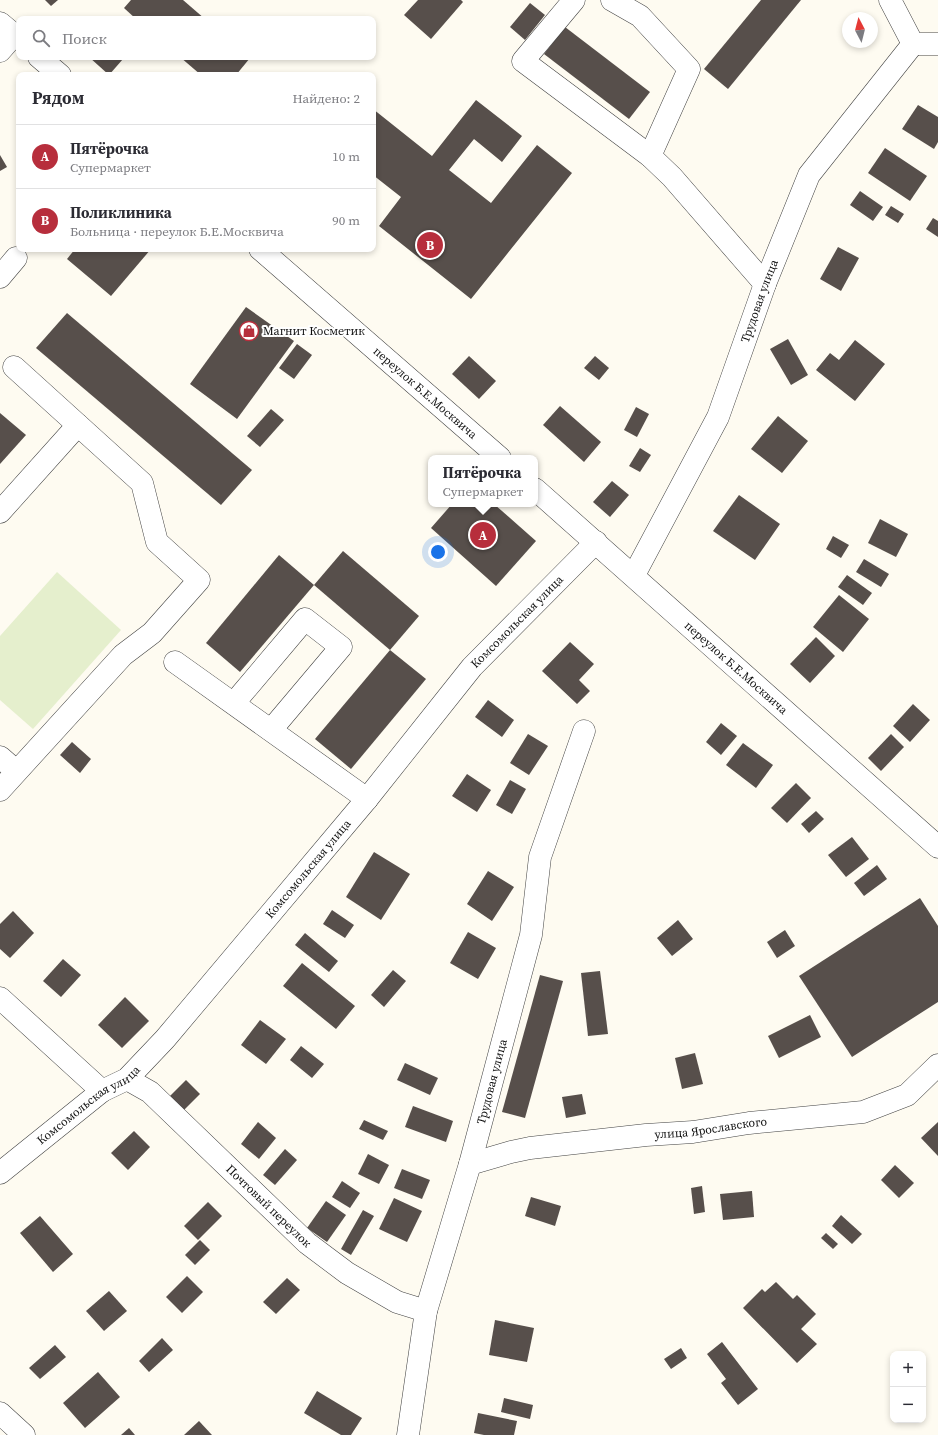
<!DOCTYPE html>
<html lang="ru">
<head>
<meta charset="utf-8">
<style>
  body { margin:0; font-family:"Source Serif 4",serif; background:#f7f7f7; color:#2b2b33 }
  .controls { position:absolute; right:12px; bottom:12px; display:grid; overflow:hidden; border-radius:8px; box-shadow:0 2px 6px #0003 }
  .controls button { width:36px; height:36px; display:grid; place-items:center; padding:0; border:0; border-bottom:1px solid #e1e1e2; background:#fff; color:#2b2b33; font:20px sans-serif }
  .compass { position:absolute; left:842px; top:12px; width:36px; height:36px; border-radius:50%; background:#fff; box-shadow:0 2px 6px #0003; rotate:353deg }
  .you { position:absolute; left:438px; top:552px; width:14px; height:14px; margin:-10px; border:3px solid #fff; border-radius:50%; background:#1a73e8; box-shadow:0 0 0 6px #1a73e833 }
  .badge { display:grid; place-items:center; width:26px; height:26px; border-radius:50%; background:#b72e3c; color:#fff; font-size:13px; font-weight:700 }
  .pin { position:absolute; translate:-50% -50%; border:2px solid #fff; box-shadow:0 1px 4px #0006 }
  .popup { position:absolute; left:428px; top:455px; width:110px; height:52px; box-sizing:border-box; display:grid; place-content:center; border-radius:8px; background:#fff; filter:drop-shadow(0 1px 3px #0005); font-size:13px; white-space:nowrap; color:#7c7c81 }
  .popup b { font-size:15px; color:#2b2b33 }
  .popup::after { content:''; position:absolute; left:50%; top:100%; margin-left:-8px; border:8px solid transparent; border-top-color:#fff }
  .list { margin:0; padding:0; list-style:none }
  h2 { display:flex; justify-content:space-between; align-items:center; height:52px; margin:0; padding:0 16px; font-size:17px }
  h2 small { font-size:13px; font-weight:400; color:#7c7c81 }
  .list li { display:grid; grid-template-columns:26px 1fr auto; gap:12px; align-items:center; box-sizing:border-box; height:64px; padding:0 16px; border-top:1px solid #e1e1e2 }
  .list b { display:block; font-size:15px; white-space:nowrap }
  .list p { margin:0; font-size:13px; white-space:nowrap; color:#7c7c81 }
  .list em { font-size:13px; font-style:normal; color:#7c7c81 }
  .icon { flex:none; width:22px; height:22px; fill:none; stroke:currentColor; stroke-width:2; stroke-linecap:round; stroke-linejoin:round }
  .map { position:relative; flex:none; width:938px; height:1435px; overflow:hidden }
  .search { position:absolute; background:#fff; box-shadow:0 2px 6px #0003; left:16px; top:16px; width:360px; height:44px; display:flex; align-items:center; gap:10px; box-sizing:border-box; padding:0 14px; border-radius:8px; color:#7c7c81; font-size:15px }
  .panel { position:absolute; background:#fff; box-shadow:0 2px 6px #0003; left:16px; top:72px; width:360px; height:180px; border-radius:8px }
  .map>svg:first-child { display:block }
</style>
</head>
<body>
<div class="map">
<svg width="938" height="1435" viewBox="0 0 938 1435">
  <rect width="100%" height="100%" fill="#fefbf1"/>
  <!-- pitch -->
  <polygon fill="#e5efcd" points="57,572 121,630 33,729 0,700 0,636"/>
  <!-- building -->
  <g fill="#574f4b">
    <polygon points="45,0 58,0 51,6"/>
    <polygon points="131,0 183,0 205,19 136,19 124,8"/>
    <polygon points="418,0 461,0 463,2 431,39 404,15"/>
    <polygon points="761,0 801,0 728,89 704,69"/>
    <polygon points="530,3 545,15 525,40 510,27"/>
    <polygon points="565,27 650,92 629,119 544,54"/>
    <polygon points="89,57 120,57 123,59 109,75"/>
    <polygon points="180,57 249,57 250,58 236,75 201,75"/>
    <polygon points="476,100 522,136 502,162 474,139 449,170 491,203 537,145 572,173 471,299 379,226 401,197 373,175 373,109 432,156"/>
    <polygon points="918,105 938,117 938,142 934,149 902,129"/>
    <polygon points="885,148 927,176 910,201 868,173"/>
    <polygon points="0,155 7,167 0,171"/>
    <polygon points="860,191 883,207 873,221 850,205"/>
    <polygon points="891,206 904,214 898,223 885,215"/>
    <polygon points="933,218 938,221 938,237 926,229"/>
    <polygon points="838,247 859,258 841,291 820,279"/>
    <polygon points="75,249 151,249 111,296 67,259"/>
    <polygon points="246,307 294,341 237,419 190,384"/>
    <polygon points="67,313 252,470 221,505 36,348"/>
    <polygon points="788,339 808,375 791,385 770,349"/>
    <polygon points="855,340 885,364 855,401 816,370 830,353 839,360"/>
    <polygon points="297,344 312,355 294,379 279,368"/>
    <polygon points="469,356 496,381 479,399 452,374"/>
    <polygon points="595,356 609,368 599,380 584,368"/>
    <polygon points="560,406 601,442 584,462 543,425"/>
    <polygon points="636,407 649,414 637,437 624,430"/>
    <polygon points="271,409 284,420 260,447 247,436"/>
    <polygon points="0,413 26,435 0,464"/>
    <polygon points="778,416 808,441 782,473 751,449"/>
    <polygon points="640,448 651,455 640,472 629,466"/>
    <polygon points="612,481 629,495 610,517 593,502"/>
    <polygon points="739,495 780,524 755,560 713,531"/>
    <polygon points="452,504 494,504 536,541 496,586 431,528"/>
    <polygon points="880,519 908,534 896,557 868,543"/>
    <polygon points="833,536 849,545 841,558 826,549"/>
    <polygon points="343,551 419,616 390,650 314,585"/>
    <polygon points="279,555 314,585 240,672 206,643"/>
    <polygon points="864,559 889,574 881,587 856,572"/>
    <polygon points="847,575 872,593 863,605 838,587"/>
    <polygon points="839,595 869,619 843,652 813,627"/>
    <polygon points="816,637 835,656 810,683 790,664"/>
    <polygon points="570,642 594,664 579,680 590,691 577,704 542,671"/>
    <polygon points="390,650 426,679 351,769 315,739"/>
    <polygon points="488,700 514,720 502,737 475,717"/>
    <polygon points="913,704 930,720 910,742 893,726"/>
    <polygon points="721,723 737,736 721,755 706,742"/>
    <polygon points="528,734 548,746 529,775 510,763"/>
    <polygon points="891,734 904,747 881,771 868,758"/>
    <polygon points="72,742 91,759 80,773 60,755"/>
    <polygon points="743,743 773,765 756,788 726,765"/>
    <polygon points="467,774 491,790 477,812 452,796"/>
    <polygon points="510,780 526,789 512,814 496,805"/>
    <polygon points="796,783 811,798 787,823 771,808"/>
    <polygon points="816,811 824,819 809,833 801,824"/>
    <polygon points="852,837 869,859 846,877 828,855"/>
    <polygon points="374,852 410,874 381,920 346,897"/>
    <polygon points="877,865 887,879 864,896 854,883"/>
    <polygon points="488,871 514,887 492,921 467,904"/>
    <polygon points="920,898 938,926 938,1002 852,1057 799,976"/>
    <polygon points="332,910 354,925 345,938 323,924"/>
    <polygon points="13,911 34,933 10,958 0,949 0,924"/>
    <polygon points="678,920 693,939 672,956 657,938"/>
    <polygon points="785,930 795,946 777,958 767,942"/>
    <polygon points="468,932 496,948 478,979 450,963"/>
    <polygon points="305,933 338,961 329,972 295,945"/>
    <polygon points="63,959 81,975 61,997 43,981"/>
    <polygon points="302,963 355,1006 336,1029 283,986"/>
    <polygon points="393,970 406,981 384,1007 371,995"/>
    <polygon points="600,971 608,1034 588,1036 581,973"/>
    <polygon points="540,975 563,981 525,1118 502,1112"/>
    <polygon points="125,997 149,1021 122,1048 98,1025"/>
    <polygon points="810,1015 821,1037 779,1058 768,1036"/>
    <polygon points="260,1020 286,1039 266,1064 241,1045"/>
    <polygon points="301,1046 324,1064 312,1078 290,1060"/>
    <polygon points="695,1053 703,1084 682,1089 675,1058"/>
    <polygon points="405,1063 438,1078 430,1095 397,1080"/>
    <polygon points="186,1080 200,1094 182,1112 168,1098"/>
    <polygon points="582,1094 586,1114 566,1118 562,1097"/>
    <polygon points="413,1106 453,1121 446,1142 405,1127"/>
    <polygon points="364,1120 388,1131 383,1140 359,1129"/>
    <polygon points="258,1122 276,1138 259,1159 241,1144"/>
    <polygon points="938,1122 938,1156 921,1138"/>
    <polygon points="134,1131 150,1147 128,1170 111,1153"/>
    <polygon points="285,1149 297,1160 275,1185 263,1175"/>
    <polygon points="368,1154 389,1165 379,1184 358,1174"/>
    <polygon points="895,1165 914,1183 899,1198 881,1180"/>
    <polygon points="402,1169 430,1180 422,1199 394,1188"/>
    <polygon points="342,1181 360,1193 350,1208 332,1197"/>
    <polygon points="702,1186 705,1212 694,1214 691,1188"/>
    <polygon points="752,1191 754,1217 723,1220 720,1194"/>
    <polygon points="531,1197 561,1206 555,1226 525,1216"/>
    <polygon points="394,1198 422,1211 407,1242 379,1229"/>
    <polygon points="326,1201 346,1215 327,1242 307,1228"/>
    <polygon points="208,1202 222,1216 198,1240 184,1226"/>
    <polygon points="363,1210 374,1216 351,1255 341,1249"/>
    <polygon points="841,1215 862,1234 852,1244 832,1226"/>
    <polygon points="40,1216 73,1254 53,1272 20,1233"/>
    <polygon points="826,1233 838,1244 833,1249 821,1238"/>
    <polygon points="200,1240 210,1250 195,1265 185,1255"/>
    <polygon points="187,1276 203,1292 182,1313 166,1297"/>
    <polygon points="287,1278 300,1290 276,1314 263,1302"/>
    <polygon points="776,1282 793,1299 797,1295 816,1314 801,1329 817,1344 797,1363 743,1308 762,1289 765,1292"/>
    <polygon points="109,1291 127,1311 104,1331 86,1311"/>
    <polygon points="495,1320 534,1328 527,1362 489,1355"/>
    <polygon points="162,1338 173,1350 149,1372 139,1361"/>
    <polygon points="722,1342 758,1389 738,1405 721,1383 726,1379 707,1354"/>
    <polygon points="55,1345 66,1357 40,1379 29,1368"/>
    <polygon points="681,1348 687,1358 671,1369 664,1359"/>
    <polygon points="98,1372 120,1397 85,1428 63,1403"/>
    <polygon points="317,1391 362,1418 351,1435 341,1435 304,1413"/>
    <polygon points="504,1398 533,1405 530,1419 501,1412"/>
    <polygon points="478,1413 517,1421 514,1435 484,1435 474,1433"/>
    <polygon points="199,1421 212,1435 184,1435"/>
    <polygon points="129,1428 135,1435 121,1435"/>
  </g>
  <g fill="none" stroke-linecap="round" stroke-linejoin="round">
    <defs>
      <g id="minor">
        <polyline points="574,0 523,61 650,156 672,177 765,284"/>
        <polyline points="612,0 640,16 689,69 650,156"/>
        <polyline points="890,0 913,44 938,44"/>
        <polyline points="0,23 19,39"/>
        <polyline points="0,51 14,35"/>
        <polyline points="39,57 60,75"/>
        <path id="s1" d="M260,249L500,458"/>
        <polyline points="0,277 16,258"/>
        <path id="s2" d="M535,489L938,847"/>
        <polyline points="0,512 78,425"/>
        <path id="s3" d="M634,575L718,417L765,284L809,175L913,44"/>
        <polyline points="175,662 367,799"/>
        <polyline points="234,703 305,619 341,647 271,730"/>
        <polyline points="0,757 16,771"/>
        <polyline points="0,790 123,655 152,633 199,580 157,542 142,483 14,367"/>
        <polyline points="0,998 102,1091"/>
        <path id="s4" d="M127,1079L150,1092L307,1243L347,1273L397,1302L426,1311"/>
        <path id="s5" d="M470,1164L511,1152L530,1148L646,1135L693,1132L749,1123L863,1112L907,1095L938,1065"/>
        <path id="s6" d="M0,1173L102,1091L127,1079L165,1039L367,799L472,667L596,542"/>
        <polyline points="0,1413 24,1435"/>
        <path id="s7" d="M408,1435L426,1311L470,1164L531,935L540,857L584,731"/>
      </g>
    </defs>
    <!-- minor casing -->
    <use href="#minor" stroke="#424242" stroke-width="23"/>
    <!-- minor -->
    <use href="#minor" stroke="#fff" stroke-width="22"/>
  </g>
  <!-- icons -->
  <defs>
    <symbol id="shop-ring" viewBox="-11 -11 22 22"><circle r="9.5" fill="#fff" stroke="#b72e3c" stroke-width="1.5"/><path d="M-5-2.5h2.3a2.7 3.5 0 0 1 5.4 0H5L5.5 6h-11ZM-1.5-2.5h3a1.5 2.3 0 0 0-3 0Z" fill="#b72e3c"/></symbol>
  </defs>
  <g fill-rule="evenodd">
    <use href="#shop-ring" x="238" y="320" width="22" height="22"/>
  </g>
  <g text-anchor="middle" stroke-width="4" stroke-linejoin="round" paint-order="stroke">
    <!-- street labels -->
    <g font-size="12" fill="#0f0f0f" stroke="#fff">
      <text dy="4" stroke="none"><textPath href="#s3" startOffset="302">Трудовая улица</textPath></text>
      <text dy="4" stroke="none"><textPath href="#s1" startOffset="219">переулок Б.Е.Москвича</textPath></text>
      <text dy="4" stroke="none"><textPath href="#s6" startOffset="760">Комсомольская улица</textPath></text>
      <text dy="4" stroke="none"><textPath href="#s2" startOffset="269">переулок Б.Е.Москвича</textPath></text>
      <text dy="4" stroke="none"><textPath href="#s6" startOffset="436">Комсомольская улица</textPath></text>
      <text dy="4" stroke="none"><textPath href="#s7" startOffset="364">Трудовая улица</textPath></text>
      <text dy="4" stroke="none"><textPath href="#s6" startOffset="112">Комсомольская улица</textPath></text>
      <text dy="4" stroke="none"><textPath href="#s5" startOffset="244">улица Ярославского</textPath></text>
      <text dy="4" stroke="none"><textPath href="#s4" startOffset="191">Почтовый переулок</textPath></text>
    </g>
    <!-- poi labels -->
    <g font-size="12" fill="#0f0f0f" stroke="#fff" text-anchor="start">
      <text x="263" y="335">Магнит Косметик</text>
    </g>
  </g>
</svg>
<div class="controls">
<button>+</button>
<button>−</button>
</div>
<svg class="compass" viewBox="-18 -18 36 36"><path d="M0-13l5 13h-10z" fill="#e53935"/><path d="M0 13l5-13h-10z" fill="#7c7c81"/></svg>
<div class="you"></div>
<div class="pin badge" style="left:483px;top:535px">A</div>
<div class="popup"><b>Пятёрочка</b>Супермаркет</div>
<div class="pin badge" style="left:430px;top:245px">B</div>
<div class="search"><svg class="icon" aria-label="search" viewBox="0 0 24 24"><circle cx="10" cy="10" r="6"/><path d="M15 15l6 6"/></svg>Поиск</div>
<section class="panel">
<h2>Рядом<small>Найдено: 2</small></h2>
<ul class="list">
<li><span class="badge">A</span><div><b>Пятёрочка</b><p>Супермаркет</p></div><em>10 m</em></li>
<li><span class="badge">B</span><div><b>Поликлиника</b><p>Больница · переулок Б.Е.Москвича</p></div><em>90 m</em></li>
</ul>
</section>
</div>
</body>
</html>
